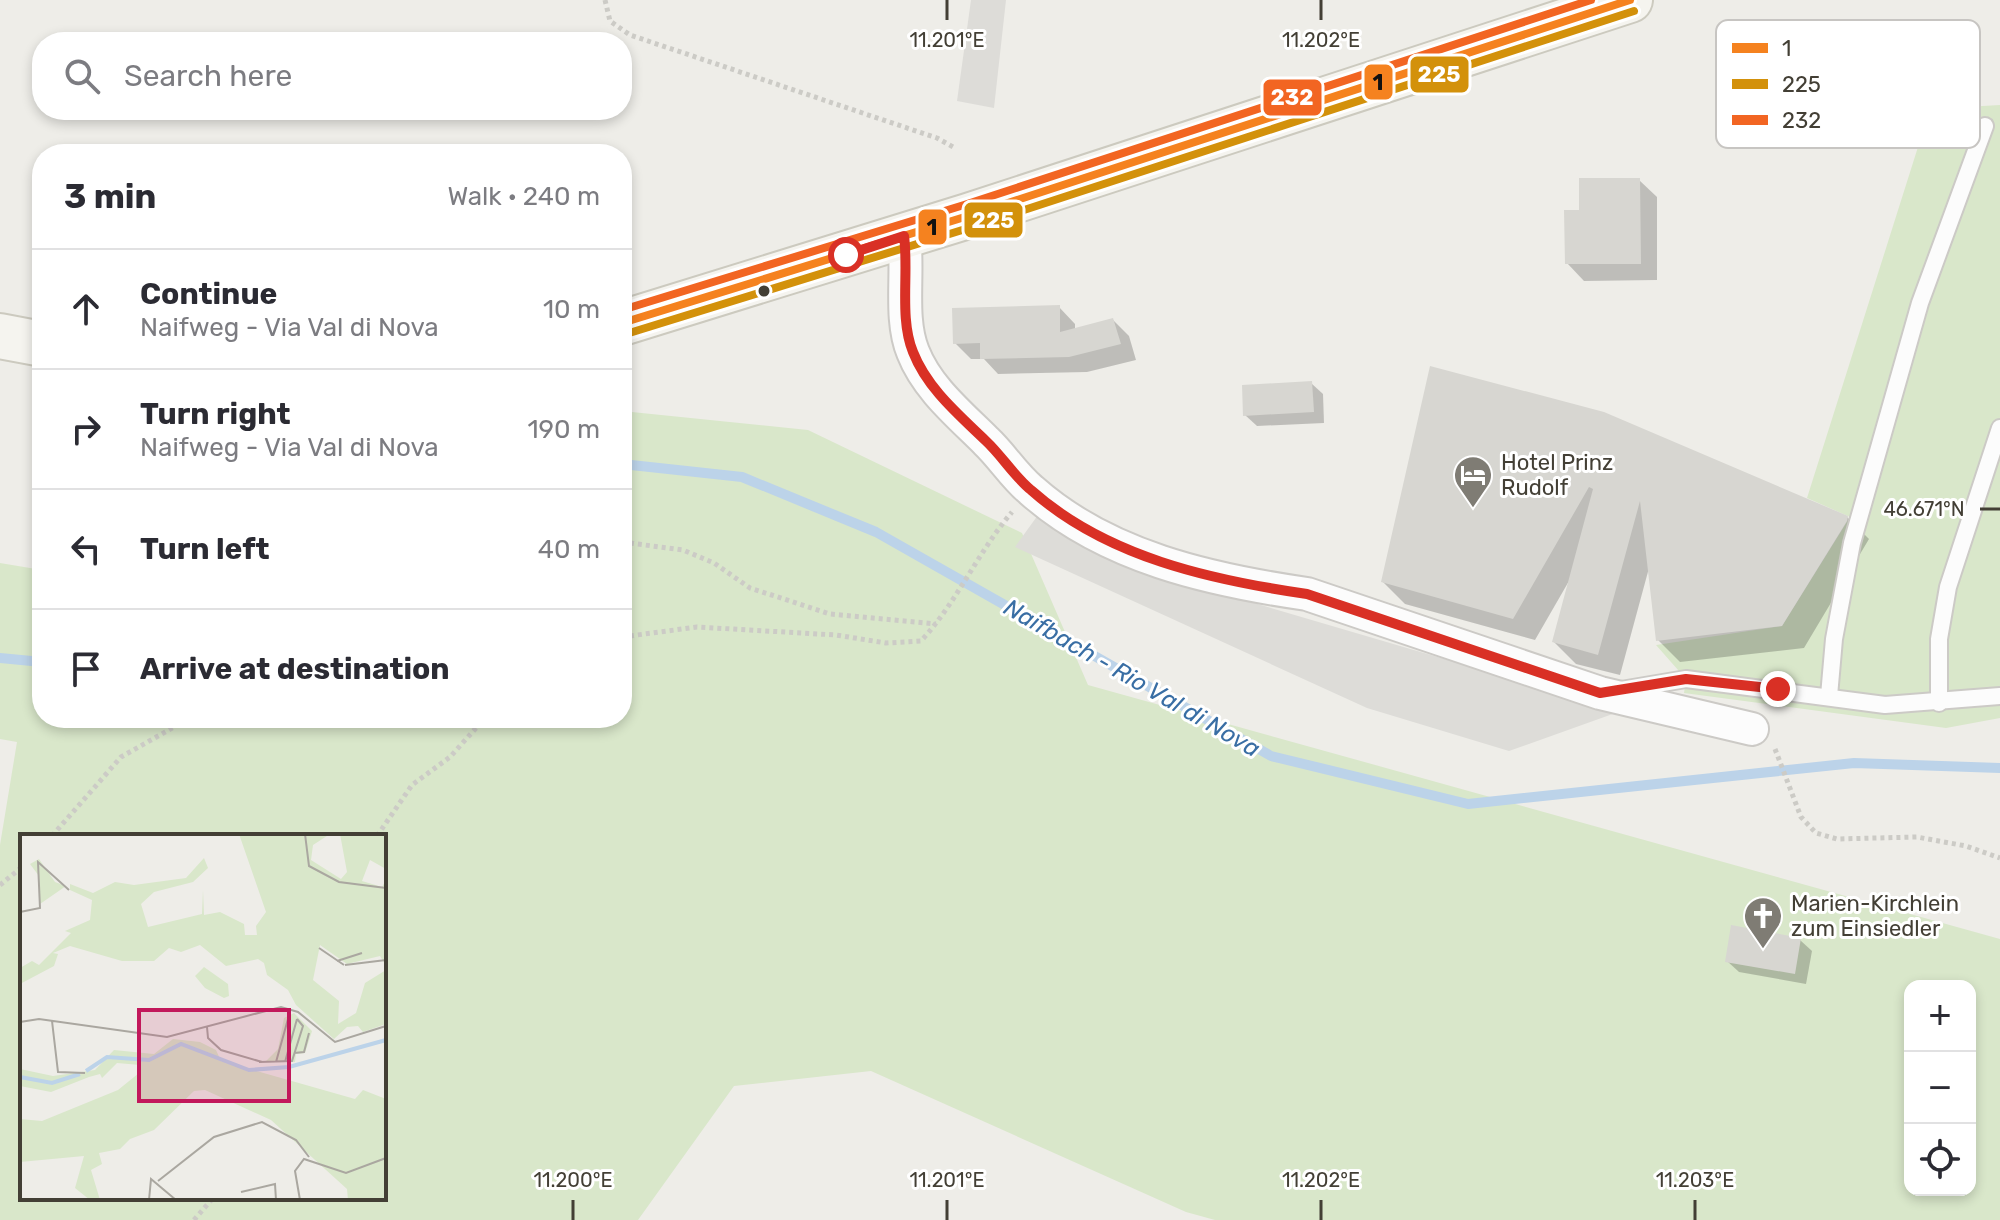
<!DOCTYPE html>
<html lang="en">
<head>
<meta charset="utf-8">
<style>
  body { margin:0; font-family:Rubik,sans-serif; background:#f7f7f7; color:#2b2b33 }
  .controls { position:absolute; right:24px; bottom:24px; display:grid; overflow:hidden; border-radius:16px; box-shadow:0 4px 12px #0003 }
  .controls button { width:72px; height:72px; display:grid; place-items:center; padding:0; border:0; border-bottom:2px solid #e1e1e2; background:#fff; color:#2b2b33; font:40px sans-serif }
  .stop { position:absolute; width:24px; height:24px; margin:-18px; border:6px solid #d93025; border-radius:50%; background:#fff }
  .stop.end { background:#d93025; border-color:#fff; box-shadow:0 2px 8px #0008 }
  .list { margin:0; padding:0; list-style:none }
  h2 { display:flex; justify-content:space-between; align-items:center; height:104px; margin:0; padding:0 32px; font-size:34px }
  h2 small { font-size:26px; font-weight:400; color:#7c7c81 }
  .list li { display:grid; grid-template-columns:52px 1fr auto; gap:24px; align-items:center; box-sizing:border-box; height:120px; padding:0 32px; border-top:2px solid #e1e1e2 }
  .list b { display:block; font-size:30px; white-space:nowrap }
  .list p { margin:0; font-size:26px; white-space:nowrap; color:#7c7c81 }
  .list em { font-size:26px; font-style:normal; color:#7c7c81 }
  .icon { flex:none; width:44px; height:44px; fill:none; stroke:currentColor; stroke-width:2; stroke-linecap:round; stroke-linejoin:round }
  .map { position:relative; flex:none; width:2000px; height:1220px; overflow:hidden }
  .search { position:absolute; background:#fff; box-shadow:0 4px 12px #0003; left:32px; top:32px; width:600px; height:88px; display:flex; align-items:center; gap:20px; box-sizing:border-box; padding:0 28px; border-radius:32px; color:#7c7c81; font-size:30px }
  .panel { position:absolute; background:#fff; box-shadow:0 4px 12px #0003; left:32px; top:144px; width:600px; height:584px; border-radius:32px }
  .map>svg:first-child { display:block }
</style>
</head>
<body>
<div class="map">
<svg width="2000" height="1220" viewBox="0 0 2000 1220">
  <rect width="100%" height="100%" fill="#eeede8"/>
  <!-- green -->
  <g fill="#d9e7ca" fill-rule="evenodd">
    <polygon points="2000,105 2000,718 1946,728 1684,693 1686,679 1656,645 1782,626 1850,517 1807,498 1930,109"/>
    <path d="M622,411L808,430L1022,533L1088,685L2000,939V1220H1215L1186,1212L871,1071L734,1086L638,1220H0V845L17,742L0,739V563L42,570V718H622ZM22,836H384V1198H22ZM1910,986H1970V1190H1910Z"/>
  </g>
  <!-- parking -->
  <g fill="#dddcd8">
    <polygon points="971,0 1006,0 994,108 957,101"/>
    <polygon points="1038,515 1078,544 1128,566 1621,711 1509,751 1367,708 1015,547"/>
  </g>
  <!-- shadow -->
  <g fill="#0003">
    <polygon points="1639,180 1657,197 1657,280 1584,281 1567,263 1582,212"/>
    <polygon points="1059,307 1075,324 1075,330 1113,320 1129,336 1136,360 1087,372 998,374 984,359 971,359 955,343"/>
    <polygon points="1432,368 1847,517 1869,539 1804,648 1680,662 1658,640 1649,568 1620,675 1576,664 1554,642 1569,581 1535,640 1405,604 1383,582"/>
    <polygon points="1311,383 1323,394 1324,423 1257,426 1245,415"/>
    <polygon points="1800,940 1812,951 1806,984 1739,972 1727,961"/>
  </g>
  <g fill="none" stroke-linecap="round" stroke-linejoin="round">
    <!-- stream -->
    <g stroke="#bcd3e9" stroke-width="10">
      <polyline points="622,464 742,477 876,532 1271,756 1468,804 1854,763 2000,768"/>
      <polyline points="0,658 42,662"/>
    </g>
  </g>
  <!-- building -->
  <g fill="#d7d6d1">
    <polygon points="1579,178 1640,178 1641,264 1565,264 1564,210 1579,210"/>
    <polygon points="1060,305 1060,332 1113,318 1121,344 1069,357 980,359 980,343 953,344 952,308"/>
    <polygon points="1430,366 1604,412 1848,516 1847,521 1782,626 1656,641 1640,501 1598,655 1552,642 1593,489 1589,487 1513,619 1381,582"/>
    <polygon points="1312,381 1314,412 1243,416 1242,385"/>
    <polygon points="1731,925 1801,938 1795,974 1725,962"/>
  </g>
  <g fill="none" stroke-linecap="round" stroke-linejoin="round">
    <defs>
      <g id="lane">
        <polyline points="1621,690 1686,679 1885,705 2000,696"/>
        <polyline points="1829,696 1834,639 1852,543 1920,303 1985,126"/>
        <polyline points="1939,703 1939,639 1948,587 2000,428"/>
      </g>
      <path id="street" d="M904,236C909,272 899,318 913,352C927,388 959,414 986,441C1002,456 1014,476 1031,490C1106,557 1210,580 1307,594L1600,693L1752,729"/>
      <g id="secondary">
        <polyline points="622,323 968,216 1630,0"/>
        <polyline points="0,336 42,344"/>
      </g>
    </defs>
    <!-- lane casing -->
    <use href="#lane" stroke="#cccac6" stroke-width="20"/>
    <!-- street casing -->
    <use href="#street" stroke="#cccac6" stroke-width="36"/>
    <!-- secondary casing -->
    <use href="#secondary" stroke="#cccabf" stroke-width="48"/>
    <!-- path -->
    <g stroke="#cccbc6" stroke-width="5" stroke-dasharray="4 4" stroke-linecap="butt">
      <polyline points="605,0 610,21 630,35 937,138 955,148"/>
      <polyline points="622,542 683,550 714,563 750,588 830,614 936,624"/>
      <path d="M622,637L697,627L836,635L886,643L921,641C957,602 978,552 1012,512"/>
      <polyline points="1775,749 1801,817 1816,833 1837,839 1917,837 1966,846 2000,858"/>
      <polyline points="52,836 121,757 190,718"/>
      <polyline points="377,836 412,785 450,757 485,718"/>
      <polyline points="0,885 22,867"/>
      <polyline points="194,1220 213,1198"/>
    </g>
    <!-- lane -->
    <use href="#lane" stroke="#fcfcfc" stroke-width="16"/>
    <!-- street -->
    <use href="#street" stroke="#fcfcfc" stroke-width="32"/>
    <!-- secondary -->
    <use href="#secondary" stroke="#f5f4ef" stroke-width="44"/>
    <defs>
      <polyline id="bus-1" points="622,323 968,216 1630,0"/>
      <polyline id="bus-2" points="626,334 972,227 1634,11"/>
      <polyline id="bus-3" points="622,310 964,205 1591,0"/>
    </defs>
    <!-- bus-1 casing -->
    <use href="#bus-1" stroke="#fff" stroke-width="14"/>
    <!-- bus-2 casing -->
    <use href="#bus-2" stroke="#fff" stroke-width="14"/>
    <!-- bus-3 casing -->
    <use href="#bus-3" stroke="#fff" stroke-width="14"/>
    <!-- bus-1 -->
    <use href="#bus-1" stroke="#f5821f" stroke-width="8"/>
    <!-- bus-2 -->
    <use href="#bus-2" stroke="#d3910b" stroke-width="8"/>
    <!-- bus-3 -->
    <use href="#bus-3" stroke="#f26522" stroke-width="8"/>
  </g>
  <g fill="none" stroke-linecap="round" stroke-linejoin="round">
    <!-- route -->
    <path stroke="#d93025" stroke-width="10" d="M846,255L904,236C909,272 899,318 913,352C927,388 958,414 986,441C1002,456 1014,476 1031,490C1106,557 1211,580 1307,594L1600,693L1686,679L1778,689"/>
  </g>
  <!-- ticks -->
  <path fill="none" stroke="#433f35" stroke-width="3" d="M947,0V20M1321,0V20M1980,509H2000M573,1200V1220M947,1200V1220M1321,1200V1220M1695,1200V1220"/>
  <!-- icons -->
  <defs>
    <symbol id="hotel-pin" viewBox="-11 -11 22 30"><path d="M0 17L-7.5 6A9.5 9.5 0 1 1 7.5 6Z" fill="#7f7c74" stroke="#fff"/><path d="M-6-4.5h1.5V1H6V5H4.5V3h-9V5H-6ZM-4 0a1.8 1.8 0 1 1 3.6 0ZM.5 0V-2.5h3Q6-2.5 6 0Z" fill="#fff"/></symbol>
    <symbol id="church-pin" viewBox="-11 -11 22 30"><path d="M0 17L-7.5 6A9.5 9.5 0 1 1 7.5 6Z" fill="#7f7c74" stroke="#fff"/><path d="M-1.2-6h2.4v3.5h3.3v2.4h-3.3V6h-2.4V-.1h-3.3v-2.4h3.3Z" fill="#fff"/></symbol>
  </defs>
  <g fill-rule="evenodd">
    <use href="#hotel-pin" x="1451" y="453" width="44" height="60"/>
    <use href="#church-pin" x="1741" y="894" width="44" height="60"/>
  </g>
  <!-- markers -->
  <circle fill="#433f35" stroke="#fff" stroke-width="3" cx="764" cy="291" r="7"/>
  <g text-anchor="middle" stroke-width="6" stroke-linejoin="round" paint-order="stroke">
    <!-- poi labels -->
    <g font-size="22" fill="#433f35" stroke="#fff" text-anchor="start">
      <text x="1501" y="470">Hotel Prinz<tspan x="1501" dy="25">Rudolf</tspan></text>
      <text x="1791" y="911">Marien-Kirchlein<tspan x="1791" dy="25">zum Einsiedler</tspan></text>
    </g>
    <!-- water labels -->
    <g font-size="24" font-style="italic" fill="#396ea4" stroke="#fff">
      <text transform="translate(1132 678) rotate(30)" y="8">Naifbach - Rio Val di Nova</text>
    </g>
  </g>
  <!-- overview -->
  <g transform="translate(20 834)">
    <rect width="366" height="366" fill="#eeede8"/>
    <path d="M219,0H310L293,11L291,26L321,45L327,38L320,0H366V35L350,26L342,47L362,53L366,46V132L360,122L327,130L300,111L293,146L319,167L318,190L336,179L345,149L366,136V190L343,198L338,192L327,193L314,205L276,171L268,156L247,141L244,129L238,125L206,132L180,111L161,118L149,114L134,127H102L50,112L33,119L38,120L34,132L0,150V134L12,127L19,131L51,99L45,97L70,86L72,66L50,56V50L73,59L95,48L114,51L166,44L184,24L188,34L173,48L134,58L121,70L128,93L182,80L183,56L184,81L200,78L224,90L225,101H237L236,92L246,78ZM19,25L35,48L46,52L20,70L19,42L10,30ZM184,133L208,150L209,162L204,164L185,154L175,142ZM274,179L292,197L285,219L276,220L275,228H245L258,215L264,184ZM153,205L180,208L196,216L201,227L335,265L343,256L366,265V366H328L327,355L251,286L185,256L174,257L134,296L110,305L100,315L79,319L82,330L71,336L80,366H70L55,354L64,322L0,328V285L22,287L98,256L119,239L120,231L97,229L82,244L80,240L69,243L31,258L0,252V235L33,242L75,236L94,216L134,220Z" fill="#d9e7ca"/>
    <path fill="none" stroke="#bcd3e9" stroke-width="4" d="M66,237L87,223L129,226L161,210L229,236L269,233L366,206M0,243L32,249L60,240"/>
    <path fill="none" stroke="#aaa7a0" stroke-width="2" d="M285,0L289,32L319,48L366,54M0,78L20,74L18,28L49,56M299,114L324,131M317,127L342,119M325,131L366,126M32,187L38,238L65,239M0,188L19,185L147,203L261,173L278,178L315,208L366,192M187,193L188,204L201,216L242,228M274,219L284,218L289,199M239,228L272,227L283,192L277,185M256,228L268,185M265,228L277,185M138,347L194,303L242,288L276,306L289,323M221,358L255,350L256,366M129,366L131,345L156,366M280,366L275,337L284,325L326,339L366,324"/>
    <path fill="#c2185b" fill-opacity="0.15" stroke="#c2185b" stroke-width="4" d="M119,176H269V267H119Z"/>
    <rect width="366" height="366" fill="none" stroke="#433f35" stroke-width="4"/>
  </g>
  <!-- legend -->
  <rect x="1716" y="20" width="264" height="128" rx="12" fill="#fff" stroke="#c7c5c2" stroke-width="2"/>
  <rect x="1732" y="43" width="36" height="10" fill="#f5821f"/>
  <rect x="1732" y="79" width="36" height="10" fill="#d3910b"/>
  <rect x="1732" y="115" width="36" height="10" fill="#f26522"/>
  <g font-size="22" fill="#433f35">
    <text x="1782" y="56">1</text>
    <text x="1782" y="92">225</text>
    <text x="1782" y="128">232</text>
  </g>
  <g font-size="20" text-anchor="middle" fill="#433f35" stroke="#fff" stroke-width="6" stroke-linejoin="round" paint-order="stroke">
    <text x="947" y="47">11.201°E</text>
    <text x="1321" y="47">11.202°E</text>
    <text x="1924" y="516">46.671°N</text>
    <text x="573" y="1187">11.200°E</text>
    <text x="947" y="1187">11.201°E</text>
    <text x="1321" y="1187">11.202°E</text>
    <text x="1695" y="1187">11.203°E</text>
  </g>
  <g stroke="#fff" stroke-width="3">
    <rect x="1409" y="55" width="61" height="39" rx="8" fill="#d3910b"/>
    <rect x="1363" y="63" width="31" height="38" rx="8" fill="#f5821f"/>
    <rect x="1262" y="78" width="61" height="39" rx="8" fill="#f26522"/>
    <rect x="963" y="201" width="61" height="38" rx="8" fill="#d3910b"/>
    <rect x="917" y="208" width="31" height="38" rx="8" fill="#f5821f"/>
  </g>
  <g font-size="22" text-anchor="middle" font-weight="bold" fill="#fff">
    <text x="1439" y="82">225</text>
    <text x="1292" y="105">232</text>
    <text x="993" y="228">225</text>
  </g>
  <g font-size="22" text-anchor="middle" font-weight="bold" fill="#111">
    <text x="1378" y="90">1</text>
    <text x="932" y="235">1</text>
  </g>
</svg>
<div class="controls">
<button>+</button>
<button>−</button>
<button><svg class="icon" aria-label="locate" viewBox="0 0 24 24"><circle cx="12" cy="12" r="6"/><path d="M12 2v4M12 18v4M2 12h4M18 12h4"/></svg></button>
</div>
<div class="stop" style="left:846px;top:255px"></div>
<div class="stop end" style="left:1778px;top:689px"></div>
<div class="search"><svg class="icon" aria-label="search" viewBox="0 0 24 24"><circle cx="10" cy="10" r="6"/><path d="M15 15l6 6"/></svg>Search here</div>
<section class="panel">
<h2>3 min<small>Walk · 240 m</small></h2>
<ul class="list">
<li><svg class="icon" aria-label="ahead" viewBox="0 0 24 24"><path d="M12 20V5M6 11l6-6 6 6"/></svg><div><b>Continue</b><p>Naifweg - Via Val di Nova</p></div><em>10 m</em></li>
<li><svg class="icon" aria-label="right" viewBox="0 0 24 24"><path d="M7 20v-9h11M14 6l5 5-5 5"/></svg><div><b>Turn right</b><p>Naifweg - Via Val di Nova</p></div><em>190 m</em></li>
<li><svg class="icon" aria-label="left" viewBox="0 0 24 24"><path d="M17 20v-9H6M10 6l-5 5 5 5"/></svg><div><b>Turn left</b></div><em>40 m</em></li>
<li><svg class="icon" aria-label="arrive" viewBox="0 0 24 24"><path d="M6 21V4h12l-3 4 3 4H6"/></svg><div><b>Arrive at destination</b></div></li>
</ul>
</section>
</div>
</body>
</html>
